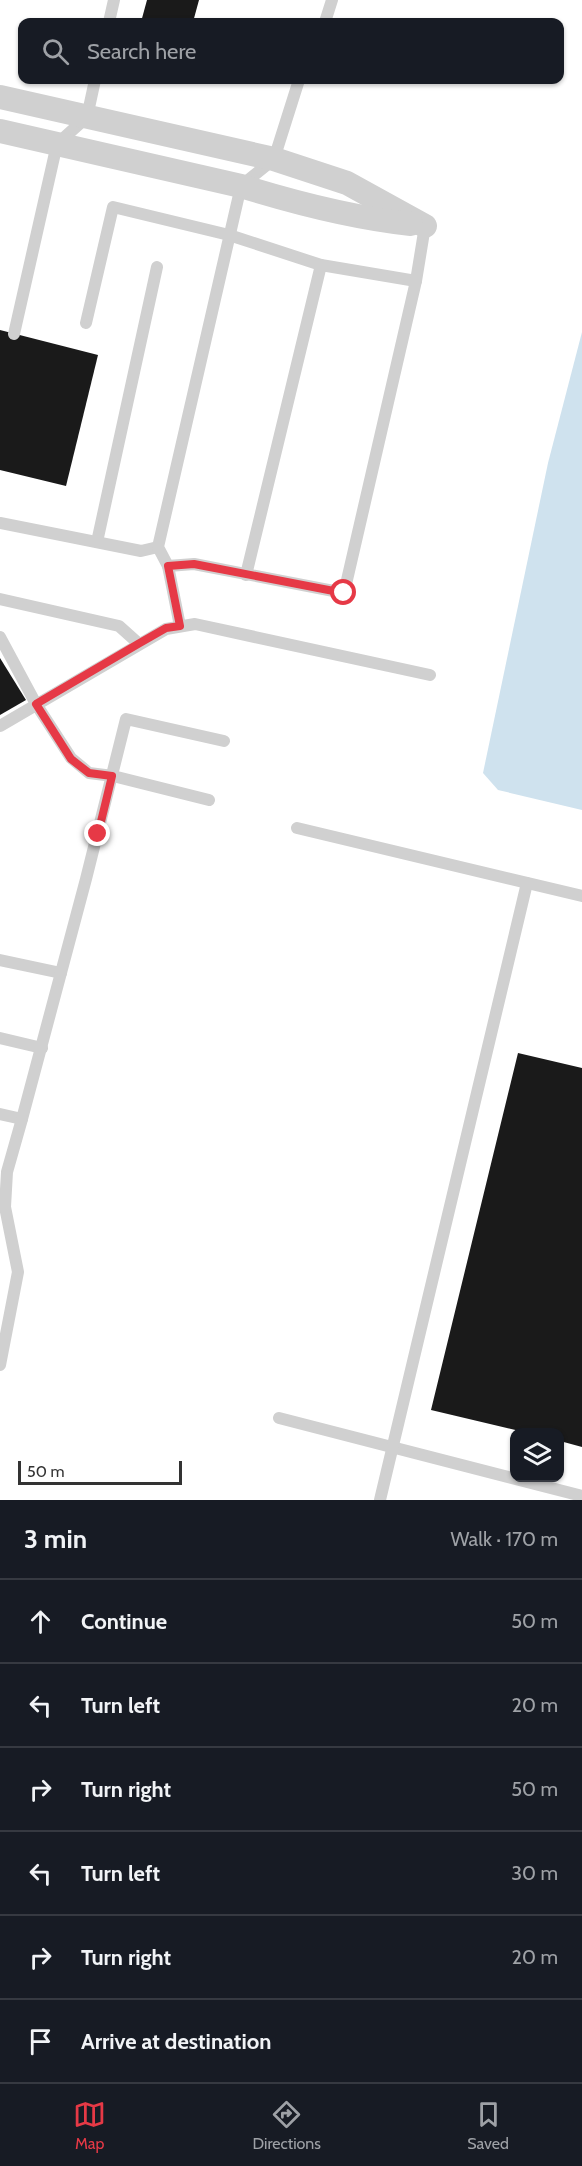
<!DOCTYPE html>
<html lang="en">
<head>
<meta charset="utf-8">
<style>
  body { margin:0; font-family:Cabin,sans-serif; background:#20242c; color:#f1f3f6 }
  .controls { position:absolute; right:18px; bottom:18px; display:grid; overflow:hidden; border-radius:12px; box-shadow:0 2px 4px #0004 }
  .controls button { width:54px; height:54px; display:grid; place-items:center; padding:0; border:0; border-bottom:2px solid #363941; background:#171b24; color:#f1f3f6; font:30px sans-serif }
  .scale { position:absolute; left:18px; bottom:15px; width:164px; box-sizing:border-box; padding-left:6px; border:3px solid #333; border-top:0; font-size:16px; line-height:21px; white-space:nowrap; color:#333; -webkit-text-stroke:4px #fff; paint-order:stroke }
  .stop { position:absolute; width:18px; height:18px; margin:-14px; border:4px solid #e63946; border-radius:50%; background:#fff }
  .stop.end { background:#e63946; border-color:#fff; box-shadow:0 2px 6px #0008 }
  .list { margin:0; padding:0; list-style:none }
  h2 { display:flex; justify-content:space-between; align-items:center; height:78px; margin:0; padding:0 24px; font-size:26px }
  h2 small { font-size:20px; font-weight:400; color:#9ea1a6 }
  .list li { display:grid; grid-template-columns:39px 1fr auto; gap:18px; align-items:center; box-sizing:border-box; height:84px; padding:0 24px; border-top:2px solid #363941 }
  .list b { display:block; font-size:22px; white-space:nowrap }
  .list em { font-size:20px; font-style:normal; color:#9ea1a6 }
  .icon { flex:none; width:33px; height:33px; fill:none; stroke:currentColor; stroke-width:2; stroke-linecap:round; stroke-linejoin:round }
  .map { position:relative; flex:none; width:582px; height:1500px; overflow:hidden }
  .search { position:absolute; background:#171b24; box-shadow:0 2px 4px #0004; left:18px; right:18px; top:18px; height:66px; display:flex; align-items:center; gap:15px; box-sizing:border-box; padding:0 21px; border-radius:12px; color:#9ea1a6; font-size:22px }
  .sheet { height:582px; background:#171b24 }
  nav { display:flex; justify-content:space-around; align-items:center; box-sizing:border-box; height:84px; border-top:2px solid #363941; background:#171b24; font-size:16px; color:#9ea1a6 }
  nav a { display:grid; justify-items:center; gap:3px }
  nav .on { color:#e63946 }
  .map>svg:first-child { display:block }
</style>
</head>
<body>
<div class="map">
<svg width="582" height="1500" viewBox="0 0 582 1500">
  <rect width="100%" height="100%" fill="#fff"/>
  <!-- water -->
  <polygon fill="#cfe2ee" points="582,332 582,810 498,790 483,773 548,463"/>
  <!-- building -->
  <g fill="#1a1a1a">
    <polygon points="147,0 199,0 193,22 141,22"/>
    <polygon points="0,330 98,355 66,486 0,470"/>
    <polygon points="0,658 26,700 0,715"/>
    <polygon points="518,1053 582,1068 582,1447 560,1441 560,1432 524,1432 431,1410"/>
  </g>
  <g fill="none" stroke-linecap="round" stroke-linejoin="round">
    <!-- lane -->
    <g stroke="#d0d0d0" stroke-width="12">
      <polyline points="109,22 114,0"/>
      <polyline points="325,22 332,0"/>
      <polyline points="86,323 113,207 229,235 321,265"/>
      <polyline points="14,334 57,144 87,117 95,80"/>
      <polyline points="0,523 141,551 158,547"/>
      <polyline points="97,542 157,267"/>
      <polyline points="168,566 158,547 241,186 274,159 299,80"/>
      <polyline points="246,575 321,265 416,281"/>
      <polyline points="0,599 119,626 138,643"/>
      <polyline points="180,626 168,566 194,564 344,593 416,281 425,226"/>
      <polyline points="0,637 36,704 71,758 89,773 113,776 209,800"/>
      <polyline points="0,726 166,629 195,624 430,675"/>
      <polyline points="297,828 582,896"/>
      <polyline points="0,960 61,973"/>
      <polyline points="0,1038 42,1048"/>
      <polyline points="0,1114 22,1119 86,879 126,719 224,741"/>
      <polyline points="0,1365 18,1272 5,1207 7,1172 22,1119"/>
      <polyline points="279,1418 582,1496"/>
      <polyline points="380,1500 527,883"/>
    </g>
    <!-- street -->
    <g stroke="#d0d0d0" stroke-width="24">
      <polyline points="0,97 274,159 347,183 425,226"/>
      <path d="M0,131L241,186C296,203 354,218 411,224"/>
    </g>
  </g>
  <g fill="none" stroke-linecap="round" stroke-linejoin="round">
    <!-- route -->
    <polyline stroke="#e63946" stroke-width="8" points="98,834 112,776 89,773 71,759 36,704 138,644 166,628 180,626 168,566 194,564 344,593"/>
  </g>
</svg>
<div class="controls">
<button><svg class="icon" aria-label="layers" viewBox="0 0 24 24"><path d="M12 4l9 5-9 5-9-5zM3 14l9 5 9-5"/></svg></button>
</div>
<div class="scale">50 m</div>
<div class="stop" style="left:344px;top:593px"></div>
<div class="stop end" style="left:98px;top:834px"></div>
<div class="search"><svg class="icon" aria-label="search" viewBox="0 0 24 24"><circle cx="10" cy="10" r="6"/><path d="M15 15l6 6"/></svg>Search here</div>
</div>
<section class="sheet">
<h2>3 min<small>Walk · 170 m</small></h2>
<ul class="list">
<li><svg class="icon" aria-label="ahead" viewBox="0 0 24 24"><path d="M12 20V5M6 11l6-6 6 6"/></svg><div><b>Continue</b></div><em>50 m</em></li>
<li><svg class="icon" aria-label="left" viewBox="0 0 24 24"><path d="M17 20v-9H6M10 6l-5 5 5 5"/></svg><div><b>Turn left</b></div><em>20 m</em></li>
<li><svg class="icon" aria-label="right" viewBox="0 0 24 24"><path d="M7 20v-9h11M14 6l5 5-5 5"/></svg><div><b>Turn right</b></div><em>50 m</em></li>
<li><svg class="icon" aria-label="left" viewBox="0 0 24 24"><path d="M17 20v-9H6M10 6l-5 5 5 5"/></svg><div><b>Turn left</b></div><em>30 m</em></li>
<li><svg class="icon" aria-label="right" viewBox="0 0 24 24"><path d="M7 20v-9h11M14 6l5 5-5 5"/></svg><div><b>Turn right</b></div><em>20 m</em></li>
<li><svg class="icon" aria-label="arrive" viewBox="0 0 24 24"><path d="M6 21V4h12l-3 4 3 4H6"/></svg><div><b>Arrive at destination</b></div></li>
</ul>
</section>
<nav>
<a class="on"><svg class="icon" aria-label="map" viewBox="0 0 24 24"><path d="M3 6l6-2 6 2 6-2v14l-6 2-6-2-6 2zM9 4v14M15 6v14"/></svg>Map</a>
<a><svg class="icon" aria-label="directions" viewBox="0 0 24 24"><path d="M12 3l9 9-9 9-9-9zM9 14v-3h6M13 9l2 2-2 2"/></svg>Directions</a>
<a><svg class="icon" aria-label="saved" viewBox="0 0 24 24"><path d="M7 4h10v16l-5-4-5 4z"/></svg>Saved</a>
</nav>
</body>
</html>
